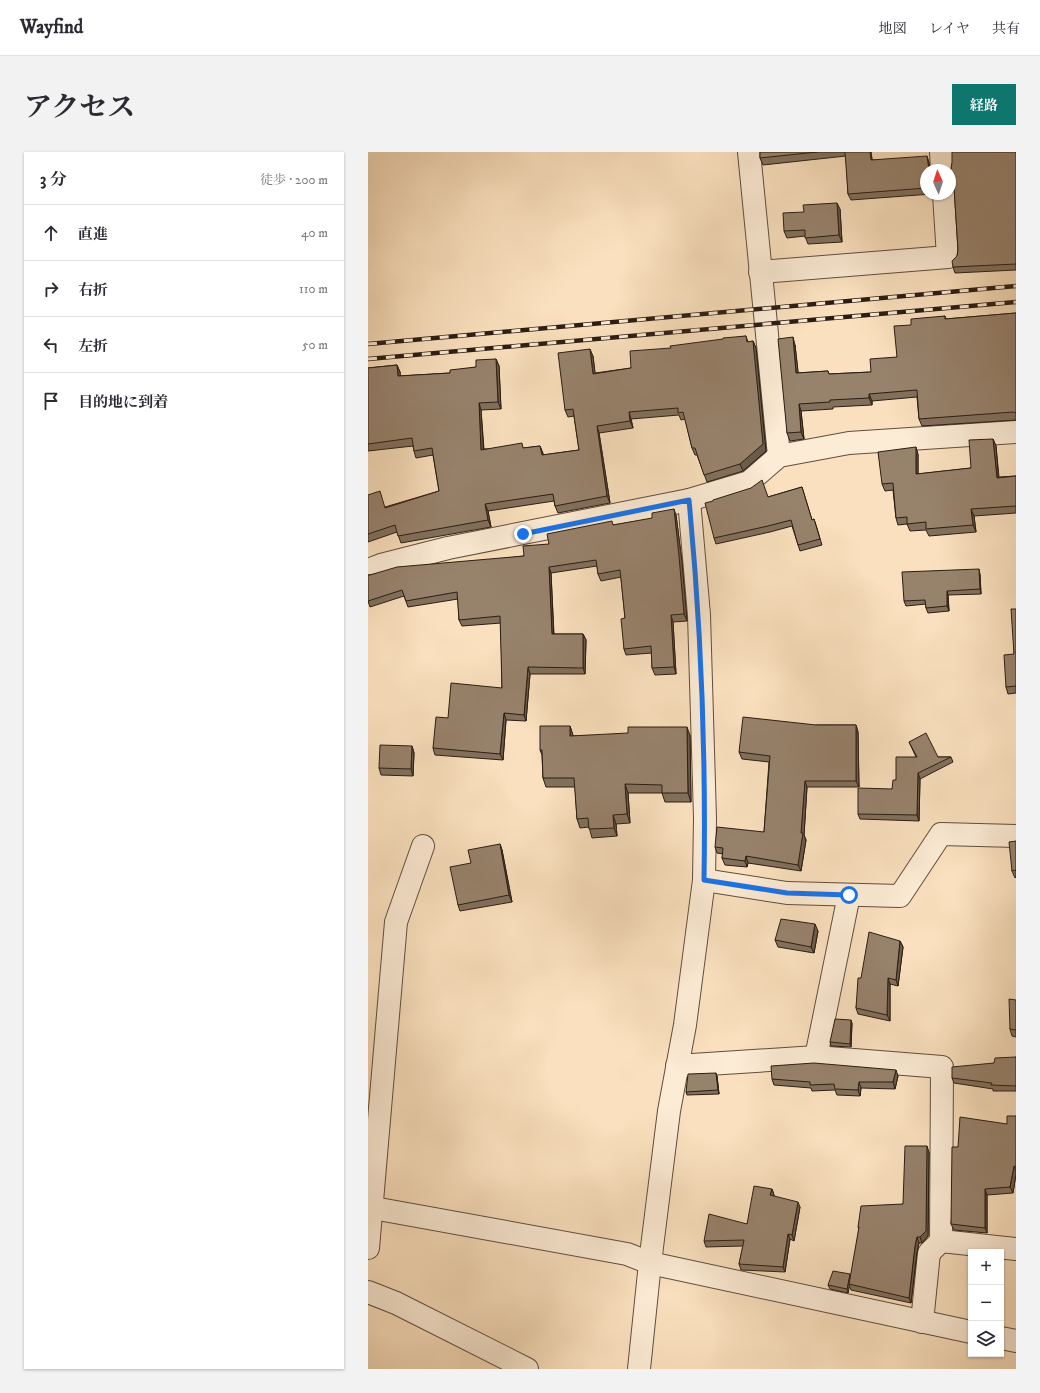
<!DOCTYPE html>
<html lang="ja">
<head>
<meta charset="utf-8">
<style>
  body { margin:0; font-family:"IM FELL DW Pica","Noto Serif JP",serif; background:#f2f2f3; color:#2b2b33 }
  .controls { position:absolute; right:12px; bottom:12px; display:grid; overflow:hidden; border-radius:0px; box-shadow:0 1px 3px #0004 }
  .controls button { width:36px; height:36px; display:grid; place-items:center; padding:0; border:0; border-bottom:1px solid #e1e1e2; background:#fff; color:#2b2b33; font:20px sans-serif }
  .compass { position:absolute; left:552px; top:12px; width:36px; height:36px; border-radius:50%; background:#fff; box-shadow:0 1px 3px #0004; rotate:357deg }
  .stop { position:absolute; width:12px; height:12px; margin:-9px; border:3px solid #1a73e8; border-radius:50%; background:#fff }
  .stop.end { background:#1a73e8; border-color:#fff; box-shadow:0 1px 4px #0008 }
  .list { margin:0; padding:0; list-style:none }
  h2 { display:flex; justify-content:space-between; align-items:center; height:52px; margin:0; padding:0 16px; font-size:17px }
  h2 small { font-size:13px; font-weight:400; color:#7c7c81 }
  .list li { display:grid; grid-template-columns:26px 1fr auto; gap:12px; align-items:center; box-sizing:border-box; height:56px; padding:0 16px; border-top:1px solid #e1e1e2 }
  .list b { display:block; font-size:15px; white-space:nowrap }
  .list em { font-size:13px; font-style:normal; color:#7c7c81 }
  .icon { flex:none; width:22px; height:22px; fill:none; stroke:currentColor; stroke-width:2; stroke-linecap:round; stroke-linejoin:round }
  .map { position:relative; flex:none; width:648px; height:1217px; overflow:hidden; border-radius:0px }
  header { display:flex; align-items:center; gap:24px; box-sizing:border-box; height:56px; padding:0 20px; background:#fff; border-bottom:1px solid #e1e1e2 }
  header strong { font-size:19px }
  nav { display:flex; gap:22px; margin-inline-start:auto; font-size:14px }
  .intro { display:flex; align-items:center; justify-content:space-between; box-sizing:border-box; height:96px; padding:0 24px }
  h1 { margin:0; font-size:28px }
  .button { padding:10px 18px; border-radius:0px; background:#0f766e; color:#fff; font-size:14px; font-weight:700 }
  main { display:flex; gap:24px; padding:0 24px }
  aside { flex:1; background:#fff; border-radius:0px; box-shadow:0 1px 3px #0004 }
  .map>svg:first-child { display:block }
</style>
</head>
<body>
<header>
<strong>Wayfind</strong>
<nav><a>地図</a><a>レイヤ</a><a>共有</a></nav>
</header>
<div class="intro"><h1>アクセス</h1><a class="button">経路</a></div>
<main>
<aside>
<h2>3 分<small>徒歩 · 200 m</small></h2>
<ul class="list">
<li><svg class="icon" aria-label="ahead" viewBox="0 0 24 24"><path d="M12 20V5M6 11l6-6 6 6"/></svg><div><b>直進</b></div><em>40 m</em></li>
<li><svg class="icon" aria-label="right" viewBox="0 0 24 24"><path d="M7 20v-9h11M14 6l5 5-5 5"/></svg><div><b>右折</b></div><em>110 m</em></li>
<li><svg class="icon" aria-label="left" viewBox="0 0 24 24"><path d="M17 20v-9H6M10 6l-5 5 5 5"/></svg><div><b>左折</b></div><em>50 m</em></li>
<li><svg class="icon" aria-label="arrive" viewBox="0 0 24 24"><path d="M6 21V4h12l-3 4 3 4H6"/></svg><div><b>目的地に到着</b></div></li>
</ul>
</aside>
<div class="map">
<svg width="648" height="1217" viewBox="0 0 648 1217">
  <rect width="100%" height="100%" fill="#fae0be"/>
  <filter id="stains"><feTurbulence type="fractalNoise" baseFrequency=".005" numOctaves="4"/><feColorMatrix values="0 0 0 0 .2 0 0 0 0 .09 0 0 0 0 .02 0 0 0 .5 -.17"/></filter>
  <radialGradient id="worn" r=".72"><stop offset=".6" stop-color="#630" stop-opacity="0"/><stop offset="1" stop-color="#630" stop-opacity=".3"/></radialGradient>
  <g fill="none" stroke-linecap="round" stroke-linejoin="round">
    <defs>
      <g id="minor">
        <polyline points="381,0 411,304"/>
        <polyline points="573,0 574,18"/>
        <polyline points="392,120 580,105 576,42"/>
        <polyline points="0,418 13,413 80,396 321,348 381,330 411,304 481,291 648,280"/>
        <polyline points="336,728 419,741 532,744 573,682 648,684"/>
        <polyline points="448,905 481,743"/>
        <polyline points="309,914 448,905 574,915 573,1089 561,1101 554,1170"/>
        <polyline points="0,1055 259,1102 282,1111 603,1180"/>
        <polyline points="573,1089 648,1097"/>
        <polyline points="0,1096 28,770 55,694"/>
        <polyline points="0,1140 28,1151 159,1217"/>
        <polyline points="633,1186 648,1189"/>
        <polyline points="271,1217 282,1111 301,959 317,873 336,728 337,666 331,463 321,348"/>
      </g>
    </defs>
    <!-- minor casing -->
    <use href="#minor" stroke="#5f4e3e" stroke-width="24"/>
    <!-- minor -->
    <use href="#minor" stroke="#fcebd5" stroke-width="22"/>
    <defs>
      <g id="rail">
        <polyline points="0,192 648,134"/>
        <polyline points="0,207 648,150"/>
      </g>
    </defs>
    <!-- rail casing -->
    <use href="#rail" stroke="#2b1d13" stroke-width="4.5"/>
    <!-- rail -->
    <use href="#rail" stroke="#fcebd5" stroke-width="3" stroke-dasharray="9" stroke-linecap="butt"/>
  </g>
  <!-- wall -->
  <g fill="#82705d" stroke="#2b1d13">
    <polygon points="392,0 503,0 504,8 561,10 562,18 558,18 558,42 564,42 483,48 480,42 478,4 395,13 392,6"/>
    <polygon points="648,0 648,118 587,121 585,115 589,104 590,98 586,35 582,31 582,18 583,17 584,11"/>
    <polygon points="472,57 474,90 440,92 437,84 419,86 416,79"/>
    <polygon points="648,161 648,268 554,274 551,267 549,245 504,249 504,253 465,255 465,257 433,259 436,287 422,289 419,281 427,193 430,221 460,219 461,222 503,220 529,205 543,173 577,164 578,167"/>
    <polygon points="378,184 380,190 385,189 388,196 398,299 375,319 339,330 329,303 327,303 324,296 317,267 313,268 311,263 263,267 265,276 231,281 242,351 190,361 187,354 186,349 120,359 123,375 33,391 29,380 0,390 0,343 17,355 71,339 65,303 48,306 46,299 45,294 0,299 0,216 29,213 32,220 32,224 82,221 108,215 128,207 131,214 133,257 113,258 116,297 156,296 172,294 175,303 211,298 206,264 200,265 197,258 225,204 227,221 263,216 303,196"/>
    <polygon points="625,287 628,294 631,325 648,324 648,361 606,364 608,380 561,384 558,378 542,379 539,372 530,373 528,366 525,338 517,339 514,332 550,302 550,322 603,316"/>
    <polygon points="434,335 444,368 446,367 448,373 454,393 432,399 424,374 402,380 348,392 346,386 400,345"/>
    <polygon points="308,363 314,410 319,469 305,470 308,522 287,523 284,516 284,501 258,503 256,497 257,466 253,425 233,429 230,422 229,414 183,421 186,482 215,482 218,488 217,522 162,522 158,569 138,568 135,608 67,603 65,596 80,566 134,536 133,471 94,474 91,468 90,447 40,455 36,444 2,455 0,449 0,423 156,404 181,392 245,373"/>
    <polygon points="612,422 613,442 580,443 581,459 560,461 558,456 558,452 538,454 536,449"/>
    <polygon points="648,457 648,541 640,542 638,535 646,502"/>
    <polygon points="448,573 488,573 490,580 491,635 439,635 436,683 438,688 433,719 380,711 379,715 357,713 354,706 355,702 349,701 347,695 396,680 401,610 374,607 371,600"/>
    <polygon points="202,574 205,584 322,583 323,650 297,650 294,641 260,641 262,671 248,672 249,684 224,686 221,675 212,676 209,667 207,635 178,635 175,626 174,603 172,598"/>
    <polygon points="541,590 570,605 583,605 585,610 552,627 551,669 492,667 490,662 524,637 528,628 548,605"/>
    <polygon points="44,594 46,601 45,624 13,623 11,616"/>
    <polygon points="648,689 648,725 647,726 644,719"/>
    <polygon points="132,692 134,698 144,750 92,759 90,753 103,711"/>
    <polygon points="450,779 446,801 410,795 407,788"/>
    <polygon points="532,789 535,795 530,834 522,832 522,869 490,862 488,856 493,826"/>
    <polygon points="648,848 648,885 644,884 642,877"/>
    <polygon points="484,871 483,895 463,894 462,890"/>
    <polygon points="648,905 648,939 625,939 625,937 586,931 584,926 626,911"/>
    <polygon points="349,924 351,942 319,943 318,940"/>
    <polygon points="530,924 527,937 493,936 492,944 469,943 467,938 444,939 443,936 406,933 404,927"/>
    <polygon points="648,964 648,1022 645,1041 619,1043 619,1081 586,1078 583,1072 590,995 639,972"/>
    <polygon points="561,1000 560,1084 554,1091 551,1091 549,1100 543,1151 483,1138 481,1133 480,1141 462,1137 460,1133 482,1122 483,1125 491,1077 490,1075 535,1052"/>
    <polygon points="404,1037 406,1043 406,1044 432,1055 426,1089 422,1087 417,1120 373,1118 371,1112 375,1094 338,1095 336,1089 379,1072"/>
  </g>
  <!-- shaded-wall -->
  <g fill="#6a5b4c" stroke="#2b1d13">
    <polygon points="502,0 503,0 505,14 503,8"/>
    <polygon points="559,4 561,10 562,18 561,18"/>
    <polygon points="469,51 472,57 474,90 471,83"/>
    <polygon points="425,185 427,193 431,228 428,221"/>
    <polygon points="385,189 388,196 398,299 375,319 372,312"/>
    <polygon points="222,197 225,204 228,229 225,222"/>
    <polygon points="128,207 131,214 133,257 130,250"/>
    <polygon points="29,213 32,220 33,231 30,224"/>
    <polygon points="501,242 504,249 504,253 501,246"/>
    <polygon points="111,251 113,258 116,305 113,298"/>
    <polygon points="431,252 433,259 436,287 433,280"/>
    <polygon points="261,260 263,267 265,276 262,269"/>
    <polygon points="229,274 231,281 242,351 239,344"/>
    <polygon points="625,287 628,294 631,333 629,326"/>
    <polygon points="172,294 175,301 177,310 174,303"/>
    <polygon points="548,295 550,302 550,329 548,322"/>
    <polygon points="117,352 120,359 123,375 120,368"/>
    <polygon points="306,357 308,363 314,410 319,469 316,462"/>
    <polygon points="603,357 606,364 608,380 605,373"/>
    <polygon points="181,415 183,421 186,489 184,482"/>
    <polygon points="611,417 612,422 613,442 612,437"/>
    <polygon points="579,439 580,443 581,459 579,454"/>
    <polygon points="303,463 305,470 308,522 306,515"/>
    <polygon points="215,482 218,488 217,522 215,516"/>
    <polygon points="160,515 162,522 158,569 156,563"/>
    <polygon points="136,561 138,568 135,608 132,602"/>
    <polygon points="488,573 490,580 491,635 488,629"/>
    <polygon points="202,574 205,583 205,593 202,584"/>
    <polygon points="319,575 322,583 323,650 320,641"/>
    <polygon points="44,594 46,601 45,624 43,617"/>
    <polygon points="550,621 552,627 551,669 549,663"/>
    <polygon points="437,629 439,635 436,683 438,688 433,719 430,713"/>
    <polygon points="257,632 260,641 262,671 259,662"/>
    <polygon points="245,663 248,672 249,684 246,676"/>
    <polygon points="132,692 134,698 144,750 141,743"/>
    <polygon points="378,704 380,711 379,715 377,709"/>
    <polygon points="447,772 450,779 446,801 443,795"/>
    <polygon points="532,789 535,795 530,834 528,828"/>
    <polygon points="520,826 522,832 522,869 519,863"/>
    <polygon points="483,868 484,871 483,895 482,892"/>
    <polygon points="528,918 530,924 527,937 525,930"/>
    <polygon points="348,921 349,924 351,942 350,938"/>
    <polygon points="491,930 493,936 492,944 490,938"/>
    <polygon points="559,994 561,1000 560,1084 554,1091 552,1085"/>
    <polygon points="646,1014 648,1019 648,1022 645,1041 642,1035"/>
    <polygon points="404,1037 406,1043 404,1049 402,1043"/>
    <polygon points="617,1037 619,1043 619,1081 617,1076"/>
    <polygon points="430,1050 432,1055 426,1089 424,1083"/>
    <polygon points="420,1082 422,1087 417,1120 415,1115"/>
    <polygon points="549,1085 551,1091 549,1100 543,1151 541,1146 547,1094"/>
    <polygon points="482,1122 483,1126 480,1141 479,1137"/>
  </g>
  <!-- building -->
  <g fill="#97826c" stroke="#2b1d13">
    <polygon points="392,0 449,0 392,6"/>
    <polygon points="477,0 502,0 503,8 559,4 561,18 558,18 558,36 480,42"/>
    <polygon points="584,0 648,0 648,112 585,115 584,109 589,104 590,98 586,35 584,28 582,27 582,18 583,17 584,11"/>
    <polygon points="469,51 471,83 437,86 437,78 416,79 415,61 436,60 435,53"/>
    <polygon points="648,161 648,261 645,260 551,267 549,238 501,242 501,246 462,248 462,250 431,252 433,280 419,281 410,187 425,185 428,221 460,219 461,222 503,220 502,207 529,205 526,174 543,173 543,167 577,164 577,167"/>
    <polygon points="378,184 379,190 385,189 395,292 372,312 336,323 327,296 324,296 315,260 310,261 310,256 261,260 262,269 229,274 239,344 187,354 185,342 117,352 120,368 30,384 27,373 0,382 0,343 12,339 17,356 71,339 64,296 46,299 44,286 0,292 0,216 29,213 30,224 82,221 82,218 108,215 108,208 128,207 130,250 111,251 113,298 154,291 155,296 172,294 174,303 211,298 205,257 197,258 190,201 222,197 225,222 263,216 262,199 303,196 302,194 355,187 355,186"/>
    <polygon points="625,287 629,326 648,324 648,354 603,357 605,373 558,377 558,370 539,372 539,365 528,366 525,331 514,332 510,300 548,295 548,322 603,316 601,288"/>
    <polygon points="394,328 400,345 434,335 444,368 446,367 452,387 430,393 423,368 400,374 346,386 337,351 345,349 345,348 383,336"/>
    <polygon points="306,357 311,404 316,462 303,463 306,515 284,516 283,494 256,497 253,467 257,466 252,418 230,422 228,408 181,415 184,482 215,482 215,516 160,515 156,563 136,561 132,602 65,596 68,565 80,566 83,531 134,536 132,464 91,468 89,440 38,449 34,438 0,449 0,423 2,423 29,415 156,404 155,394 181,392 179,382 244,369 245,373 284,366 284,361"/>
    <polygon points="611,417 612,437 579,439 579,454 558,456 557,448 536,449 534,420"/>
    <polygon points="643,457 648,457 648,534 638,535 636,503 646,502"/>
    <polygon points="375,565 448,573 488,573 488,629 437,629 433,681 435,681 430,713 378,704 377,709 354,706 355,696 347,695 349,675 396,680 402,604 371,600"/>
    <polygon points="172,574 202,574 202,584 260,581 260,575 319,575 320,641 294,641 294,633 257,632 259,662 245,663 246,676 221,677 220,666 209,667 206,626 175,626 174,598 172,598"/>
    <polygon points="558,581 570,605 583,605 550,621 549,663 490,662 490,636 524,637 525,628 528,628 528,605 549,605 541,590"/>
    <polygon points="12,593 44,594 43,617 11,616"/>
    <polygon points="648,689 648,718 644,719 641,690"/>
    <polygon points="132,692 141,743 90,753 82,715 103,711 100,698"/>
    <polygon points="413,767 447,772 443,795 407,788"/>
    <polygon points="501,780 532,789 528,828 520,826 519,863 488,856 490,826 493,826"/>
    <polygon points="641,847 648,848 648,878 642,877"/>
    <polygon points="467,867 483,868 482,892 462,890"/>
    <polygon points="648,905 648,934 623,933 624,931 584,926 584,915 626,911 627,906"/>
    <polygon points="446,911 528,918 525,930 491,930 490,938 467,937 466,932 442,933 442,930 404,927 403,914"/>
    <polygon points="348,921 350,938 318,940 320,922"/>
    <polygon points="639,964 648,964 648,1015 646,1014 642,1035 617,1037 617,1076 583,1072 584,995 590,995 592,965 639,972"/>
    <polygon points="537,994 559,994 558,1079 552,1085 549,1085 547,1094 541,1146 481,1132 491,1075 490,1075 493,1054 535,1052"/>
    <polygon points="386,1034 404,1037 402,1043 430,1050 424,1083 420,1082 415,1115 371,1112 376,1088 336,1089 341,1062 379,1072"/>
    <polygon points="465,1119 482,1122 479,1137 460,1133"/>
  </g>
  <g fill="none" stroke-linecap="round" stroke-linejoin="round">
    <!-- route -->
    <path stroke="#1a73e8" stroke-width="5" d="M155,382L321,348C333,474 338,602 336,728L419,741L481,743"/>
  </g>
  <rect width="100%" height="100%" filter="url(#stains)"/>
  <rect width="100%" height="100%" fill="url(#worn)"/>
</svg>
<div class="controls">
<button>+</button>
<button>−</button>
<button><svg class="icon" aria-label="layers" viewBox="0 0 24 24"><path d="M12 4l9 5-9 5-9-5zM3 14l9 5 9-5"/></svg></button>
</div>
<svg class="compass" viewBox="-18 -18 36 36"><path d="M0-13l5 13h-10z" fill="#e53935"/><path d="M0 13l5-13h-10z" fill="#7c7c81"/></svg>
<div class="stop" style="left:481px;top:743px"></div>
<div class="stop end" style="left:155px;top:382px"></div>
</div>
</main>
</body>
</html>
